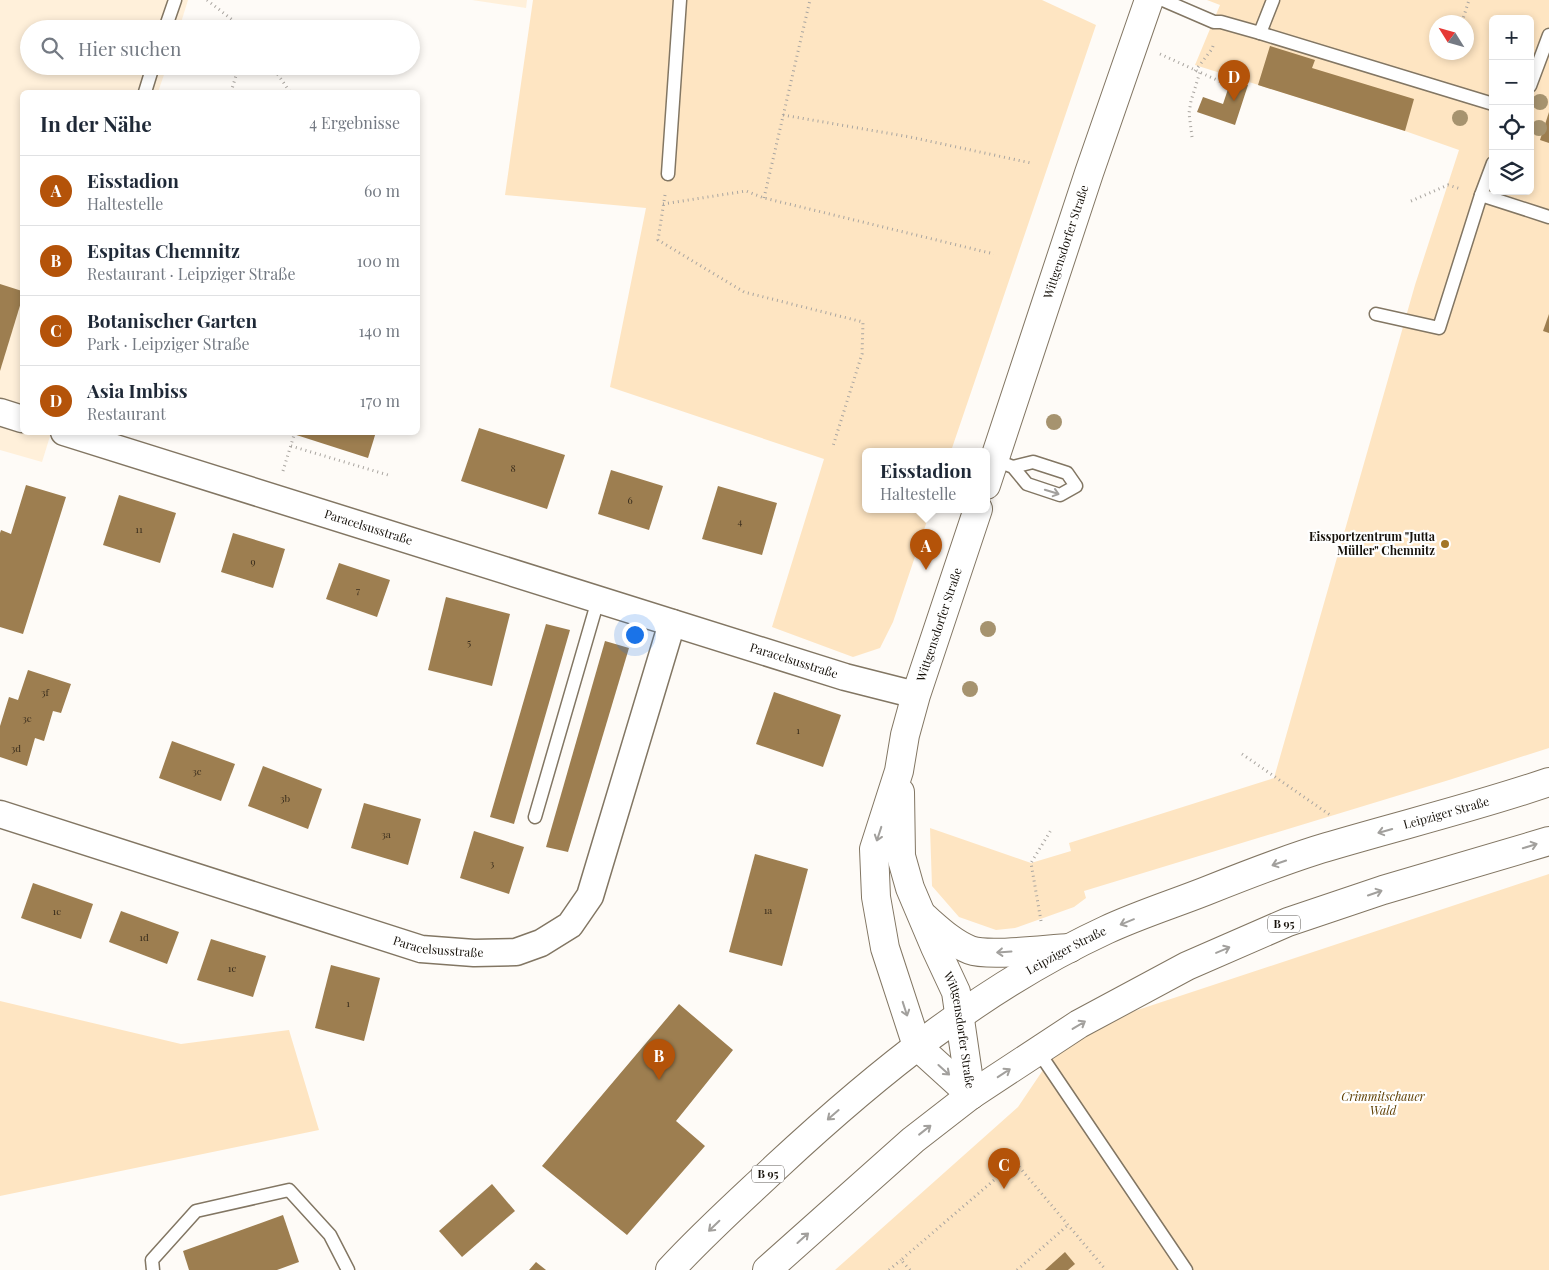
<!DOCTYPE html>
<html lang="de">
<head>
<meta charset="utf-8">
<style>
  body { margin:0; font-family:"Playfair Display",serif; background:#f6f6f7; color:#1f2937 }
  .controls { position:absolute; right:15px; top:15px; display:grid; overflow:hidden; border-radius:8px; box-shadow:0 2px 8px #0003 }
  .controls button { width:45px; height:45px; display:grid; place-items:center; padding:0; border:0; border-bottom:1px solid #e0e1e3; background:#fff; color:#1f2937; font:25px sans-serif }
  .compass { position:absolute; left:1429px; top:15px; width:45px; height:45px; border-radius:50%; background:#fff; box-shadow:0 2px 8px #0003; rotate:307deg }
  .you { position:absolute; left:634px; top:634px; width:18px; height:18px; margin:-12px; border:4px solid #fff; border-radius:50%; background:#1a73e8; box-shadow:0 0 0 8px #1a73e833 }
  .badge { display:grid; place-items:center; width:32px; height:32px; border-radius:50%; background:#b45309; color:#fff; font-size:16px; font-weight:700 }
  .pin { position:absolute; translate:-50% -41px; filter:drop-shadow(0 1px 2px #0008) }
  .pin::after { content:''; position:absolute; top:26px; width:18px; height:15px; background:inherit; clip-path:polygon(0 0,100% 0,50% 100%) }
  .popup { position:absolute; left:862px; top:448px; width:128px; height:65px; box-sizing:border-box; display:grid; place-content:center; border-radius:8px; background:#fff; filter:drop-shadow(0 1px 4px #0005); font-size:16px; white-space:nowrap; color:#747a83 }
  .popup b { font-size:19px; color:#1f2937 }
  .popup::after { content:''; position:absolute; left:50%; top:100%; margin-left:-10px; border:10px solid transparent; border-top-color:#fff }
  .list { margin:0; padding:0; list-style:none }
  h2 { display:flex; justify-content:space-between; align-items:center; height:65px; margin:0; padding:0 20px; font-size:21px }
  h2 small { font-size:16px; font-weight:400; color:#747a83 }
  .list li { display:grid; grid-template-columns:32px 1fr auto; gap:15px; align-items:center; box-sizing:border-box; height:70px; padding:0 20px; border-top:1px solid #e0e1e3 }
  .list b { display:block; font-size:19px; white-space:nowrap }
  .list p { margin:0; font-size:16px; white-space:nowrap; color:#747a83 }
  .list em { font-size:16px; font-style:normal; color:#747a83 }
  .icon { flex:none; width:28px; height:28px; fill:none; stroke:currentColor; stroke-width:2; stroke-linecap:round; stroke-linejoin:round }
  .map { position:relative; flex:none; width:1549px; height:1270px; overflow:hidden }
  .search { position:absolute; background:#fff; box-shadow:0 2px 8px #0003; left:20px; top:20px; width:400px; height:55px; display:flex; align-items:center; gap:12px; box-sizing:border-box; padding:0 18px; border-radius:28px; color:#747a83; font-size:19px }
  .panel { position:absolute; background:#fff; box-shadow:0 2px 8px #0003; left:20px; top:90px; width:400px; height:345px; border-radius:8px }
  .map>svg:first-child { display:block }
</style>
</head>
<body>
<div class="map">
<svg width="1549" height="1270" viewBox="0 0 1549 1270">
  <rect width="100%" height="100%" fill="#fefbf7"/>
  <!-- built -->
  <g fill="#fff0da">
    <polygon points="0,0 188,0 179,29 29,29 29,66 167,66 158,92 22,92 22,432 51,433 42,462 0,450"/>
    <polygon points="472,0 527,0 526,8"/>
  </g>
  <!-- green -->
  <g fill="#fee5c2" fill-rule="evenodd">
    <polygon points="533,0 1042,0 1096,25 951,451 866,451 866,509 931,509 893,622 880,648 853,657 772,627 824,459 610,387 646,208 505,195"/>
    <path d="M1207,0H1549V748L1449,780L1084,891L1086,898L1074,907L1015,928L996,930L959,917L932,886L930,828L1031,863L1071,851L1069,843L1274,778L1415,285L1459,150L1405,131L1195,65L1220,5ZM1493,19H1530V191H1493ZM1436,22H1466V52H1436Z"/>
    <polygon points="1549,874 1549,1270 835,1270 1018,1107 1068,1033"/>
    <polygon points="0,1001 181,1044 289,1030 319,1130 0,1196"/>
  </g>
  <!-- building -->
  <g fill="#9d7e50">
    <polygon points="1270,46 1315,60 1312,68 1414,99 1405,131 1258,85"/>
    <polygon points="1231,80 1248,85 1235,125 1197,112 1203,97 1223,104"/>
    <polygon points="1549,112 1549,143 1540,140"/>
    <polygon points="0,284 22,291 22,299 0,371"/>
    <polygon points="1549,314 1549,333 1543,331"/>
    <polygon points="479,428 565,455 547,509 461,481"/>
    <polygon points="287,432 376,432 368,458"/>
    <polygon points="611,470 663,486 649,530 598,514"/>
    <polygon points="26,485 66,497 23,634 0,627 0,533 1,530 11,534"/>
    <polygon points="718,486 777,503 762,555 702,539"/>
    <polygon points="119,495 176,513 160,563 103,545"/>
    <polygon points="233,533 285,549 273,588 221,572"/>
    <polygon points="339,563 390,580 377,617 326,599"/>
    <polygon points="446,597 510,614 492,686 428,670"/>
    <polygon points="546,624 570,630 514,824 490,817"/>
    <polygon points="605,641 629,648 568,852 546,847"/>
    <polygon points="28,670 71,684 61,713 53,711 44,741 35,738 27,766 0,757 0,726 9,697 18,700"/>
    <polygon points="774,692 841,715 823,767 756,744"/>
    <polygon points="172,741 235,764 221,801 159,778"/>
    <polygon points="263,766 322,789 308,829 248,806"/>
    <polygon points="364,803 421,819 408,865 351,848"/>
    <polygon points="474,831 524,847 509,894 460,878"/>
    <polygon points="755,854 808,869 782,966 729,952"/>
    <polygon points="33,883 93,904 81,939 21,918"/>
    <polygon points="121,911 179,932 167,964 109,942"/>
    <polygon points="211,939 266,956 253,997 197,980"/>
    <polygon points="331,965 380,978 364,1041 315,1028"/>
    <polygon points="679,1004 733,1050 676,1121 705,1146 627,1235 542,1166"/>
    <polygon points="492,1184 515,1211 462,1257 439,1231"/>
    <polygon points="283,1215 299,1262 277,1270 189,1270 183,1251"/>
    <polygon points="1065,1252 1075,1264 1068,1270 1045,1270"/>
    <polygon points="536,1262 546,1270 529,1270"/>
  </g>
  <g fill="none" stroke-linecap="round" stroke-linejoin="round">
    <defs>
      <g id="service">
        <polyline points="1163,0 1214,22 1221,22 1260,33 1273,0"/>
        <polyline points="165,29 175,0"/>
        <polyline points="1260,33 1493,104"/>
        <polyline points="1530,86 1549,35"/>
        <polyline points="145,92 153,66"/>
        <polyline points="1493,163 1481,195 1549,217"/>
        <polyline points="668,174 680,0"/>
        <polyline points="1376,314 1439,328 1481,195"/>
        <polyline points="995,460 1013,467 1027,484 1060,495 1076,486 1067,473 1033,462 1013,467"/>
        <polyline points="535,817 598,600"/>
        <polyline points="1038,1051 1186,1270"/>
        <polyline points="153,1270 152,1260 196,1211 289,1190 330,1235 348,1270"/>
      </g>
      <g id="minor">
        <polyline points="0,412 22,419"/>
        <path id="s1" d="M64,432L845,677L916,695"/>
        <path id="s2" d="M0,814L421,949L474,953L516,952L541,943L570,925L590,896L672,623"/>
      </g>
      <g id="tertiary">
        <path id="s3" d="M986,485L1089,173L1149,0"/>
        <path id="s4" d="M900,792L901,856L910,888L935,947L956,992L971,1095"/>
        <path d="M923,916C937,928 952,943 970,950C989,957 1047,949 1070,948"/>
        <path id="s5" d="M971,1095L917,1046L885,948L876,897L874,849L899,771L905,735L916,695L978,509"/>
      </g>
      <g id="primary">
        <path id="s6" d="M670,1270C704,1233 741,1200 777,1166C876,1074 983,987 1106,930C1138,915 1173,904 1206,891C1246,875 1286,859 1327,847C1401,825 1476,807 1549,782"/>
        <polyline points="767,1270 913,1140 971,1095 1079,1024 1187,966 1288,922 1383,890 1549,841"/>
      </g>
    </defs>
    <!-- service casing -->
    <use href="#service" stroke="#827663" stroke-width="15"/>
    <!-- minor casing -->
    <use href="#minor" stroke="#827663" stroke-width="29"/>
    <!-- tertiary casing -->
    <use href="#tertiary" stroke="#827663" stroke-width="30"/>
    <!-- primary casing -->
    <use href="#primary" stroke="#827663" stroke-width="30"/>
    <!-- path -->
    <g stroke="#a9a5a0" stroke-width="3" stroke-dasharray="1 4" stroke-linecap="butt">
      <polyline points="207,0 244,29"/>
      <polyline points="1462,22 1469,0"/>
      <polyline points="1160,54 1230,86"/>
      <polyline points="272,66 290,92"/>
      <polyline points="1195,71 1212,49 1214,43"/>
      <polyline points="231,92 239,66"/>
      <polyline points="783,115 910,137 1031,163"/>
      <polyline points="1192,137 1189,113 1191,101 1200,72"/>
      <polyline points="665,195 658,240 744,292 863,322 862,354 833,446"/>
      <polyline points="764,198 810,0"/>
      <polyline points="1411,201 1448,185 1461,189"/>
      <polyline points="663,204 746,191 764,198 994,254"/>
      <polyline points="291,446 388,475"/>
      <polyline points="283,471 294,435"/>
      <polyline points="1242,754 1330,815"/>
      <polyline points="1041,921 1031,863 1051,830"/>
      <polyline points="889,1270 901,1260"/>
      <polyline points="910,1270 901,1260 1015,1162 1106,1270"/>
      <polyline points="1017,1270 1068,1225"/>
    </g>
    <!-- service -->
    <use href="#service" stroke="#fff" stroke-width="12"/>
    <!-- minor -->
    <use href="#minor" stroke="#fff" stroke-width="26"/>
    <!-- tertiary -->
    <use href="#tertiary" stroke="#fff" stroke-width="28"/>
    <!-- primary -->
    <use href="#primary" stroke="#fff" stroke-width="28"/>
  </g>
  <!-- trees -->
  <g fill="#a6936f">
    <circle cx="1540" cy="102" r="8"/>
    <circle cx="1460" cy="118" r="8"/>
    <circle cx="1539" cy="128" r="8"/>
    <circle cx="1054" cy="422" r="8"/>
    <circle cx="988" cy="629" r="8"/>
    <circle cx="970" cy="689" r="8"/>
  </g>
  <!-- one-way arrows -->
  <defs><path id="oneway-shaft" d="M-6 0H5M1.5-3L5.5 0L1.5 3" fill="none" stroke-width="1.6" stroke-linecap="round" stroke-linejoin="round" transform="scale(1.25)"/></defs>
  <g stroke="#a2a09d">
    <use href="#oneway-shaft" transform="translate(1052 492) rotate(17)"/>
    <use href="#oneway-shaft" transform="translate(1385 831) rotate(164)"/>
    <use href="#oneway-shaft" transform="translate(879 834) rotate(108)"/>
    <use href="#oneway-shaft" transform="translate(1530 846) rotate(-17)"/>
    <use href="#oneway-shaft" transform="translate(1279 863) rotate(161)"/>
    <use href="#oneway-shaft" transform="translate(1375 893) rotate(-19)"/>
    <use href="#oneway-shaft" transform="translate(1127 922) rotate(158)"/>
    <use href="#oneway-shaft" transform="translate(1223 950) rotate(-23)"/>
    <use href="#oneway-shaft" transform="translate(1004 952) rotate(176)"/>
    <use href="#oneway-shaft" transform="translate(905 1009) rotate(72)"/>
    <use href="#oneway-shaft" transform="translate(1079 1025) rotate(-31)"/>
    <use href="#oneway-shaft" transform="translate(944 1070) rotate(42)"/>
    <use href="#oneway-shaft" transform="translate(1004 1073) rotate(-33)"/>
    <use href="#oneway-shaft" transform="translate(833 1115) rotate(139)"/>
    <use href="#oneway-shaft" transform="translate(925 1130) rotate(-38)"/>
    <use href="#oneway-shaft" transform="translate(714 1226) rotate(136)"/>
    <use href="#oneway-shaft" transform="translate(803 1238) rotate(-42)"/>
  </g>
  <!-- markers -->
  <circle fill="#a37628" stroke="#fff" stroke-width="2" cx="1445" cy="544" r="5"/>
  <g text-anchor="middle" stroke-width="4.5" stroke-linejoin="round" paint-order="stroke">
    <!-- number labels -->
    <g font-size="10" fill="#382c1c">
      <text x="513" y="472">8</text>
      <text x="630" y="504">6</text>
      <text x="740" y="525">4</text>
      <text x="139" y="533">11</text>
      <text x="253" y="565">9</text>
      <text x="358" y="594">7</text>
      <text x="469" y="646">5</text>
      <text x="45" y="696">3f</text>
      <text x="27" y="722">3e</text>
      <text x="798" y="734">1</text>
      <text x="16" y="752">3d</text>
      <text x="197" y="775">3c</text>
      <text x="285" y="802">3b</text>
      <text x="386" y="838">3a</text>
      <text x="492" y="867">3</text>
      <text x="768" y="914">1a</text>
      <text x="57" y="915">1e</text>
      <text x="144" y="941">1d</text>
      <text x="232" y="972">1c</text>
      <text x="348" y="1007">1</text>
    </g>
    <!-- shield labels -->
    <g fill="#fff" stroke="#5c5854" stroke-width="1">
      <rect x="1268" y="915.5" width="32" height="17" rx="4"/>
      <rect x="752" y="1165.5" width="32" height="17" rx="4"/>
    </g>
    <g font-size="11" font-weight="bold" fill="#16110a">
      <text x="1284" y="928">B 95</text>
      <text x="768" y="1178">B 95</text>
    </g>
    <!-- street labels -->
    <g font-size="12" fill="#16110a" stroke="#fff">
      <text dy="4" stroke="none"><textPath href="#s3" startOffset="256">Wittgensdorfer Straße</textPath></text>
      <text dy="4" stroke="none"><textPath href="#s1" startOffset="319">Paracelsusstraße</textPath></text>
      <text dy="4" stroke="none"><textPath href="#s5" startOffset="510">Wittgensdorfer Straße</textPath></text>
      <text dy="4" stroke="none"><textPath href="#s1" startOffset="765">Paracelsusstraße</textPath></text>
      <text dy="4" stroke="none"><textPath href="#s6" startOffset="916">Leipziger Straße</textPath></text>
      <text dy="4" stroke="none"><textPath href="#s2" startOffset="459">Paracelsusstraße</textPath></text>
      <text dy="4" stroke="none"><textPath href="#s6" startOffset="511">Leipziger Straße</textPath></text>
      <text dy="4" stroke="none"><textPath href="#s4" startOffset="249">Wittgensdorfer Straße</textPath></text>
    </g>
    <!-- poi labels -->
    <g font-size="12" font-weight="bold" fill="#16110a" stroke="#fff" text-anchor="end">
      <text x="1435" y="541">Eissportzentrum "Jutta<tspan x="1435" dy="14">Müller" Chemnitz</tspan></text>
    </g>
    <!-- park labels -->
    <g font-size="12" font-style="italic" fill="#5e3e00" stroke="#fff">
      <text x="1383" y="1101">Crimmitschauer<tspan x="1383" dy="14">Wald</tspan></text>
    </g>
  </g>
</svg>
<div class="controls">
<button>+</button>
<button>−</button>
<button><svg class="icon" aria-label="locate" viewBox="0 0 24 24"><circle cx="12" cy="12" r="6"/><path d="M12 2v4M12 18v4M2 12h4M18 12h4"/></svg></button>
<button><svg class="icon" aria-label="layers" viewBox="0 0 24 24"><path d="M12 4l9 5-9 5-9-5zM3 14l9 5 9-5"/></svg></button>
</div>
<svg class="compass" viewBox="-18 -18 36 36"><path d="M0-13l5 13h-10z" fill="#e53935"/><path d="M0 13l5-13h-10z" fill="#747a83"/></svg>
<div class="you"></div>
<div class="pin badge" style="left:926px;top:570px">A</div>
<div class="popup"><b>Eisstadion</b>Haltestelle</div>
<div class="pin badge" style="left:659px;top:1080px">B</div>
<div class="pin badge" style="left:1004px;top:1189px">C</div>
<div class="pin badge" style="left:1234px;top:101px">D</div>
<div class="search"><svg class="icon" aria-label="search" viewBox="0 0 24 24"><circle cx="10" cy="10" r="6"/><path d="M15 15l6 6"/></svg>Hier suchen</div>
<section class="panel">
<h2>In der Nähe<small>4 Ergebnisse</small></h2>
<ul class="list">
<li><span class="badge">A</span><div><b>Eisstadion</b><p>Haltestelle</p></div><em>60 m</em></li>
<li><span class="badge">B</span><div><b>Espitas Chemnitz</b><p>Restaurant · Leipziger Straße</p></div><em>100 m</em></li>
<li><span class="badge">C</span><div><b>Botanischer Garten</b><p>Park · Leipziger Straße</p></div><em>140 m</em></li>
<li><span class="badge">D</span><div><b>Asia Imbiss</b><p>Restaurant</p></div><em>170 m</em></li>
</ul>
</section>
</div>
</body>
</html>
